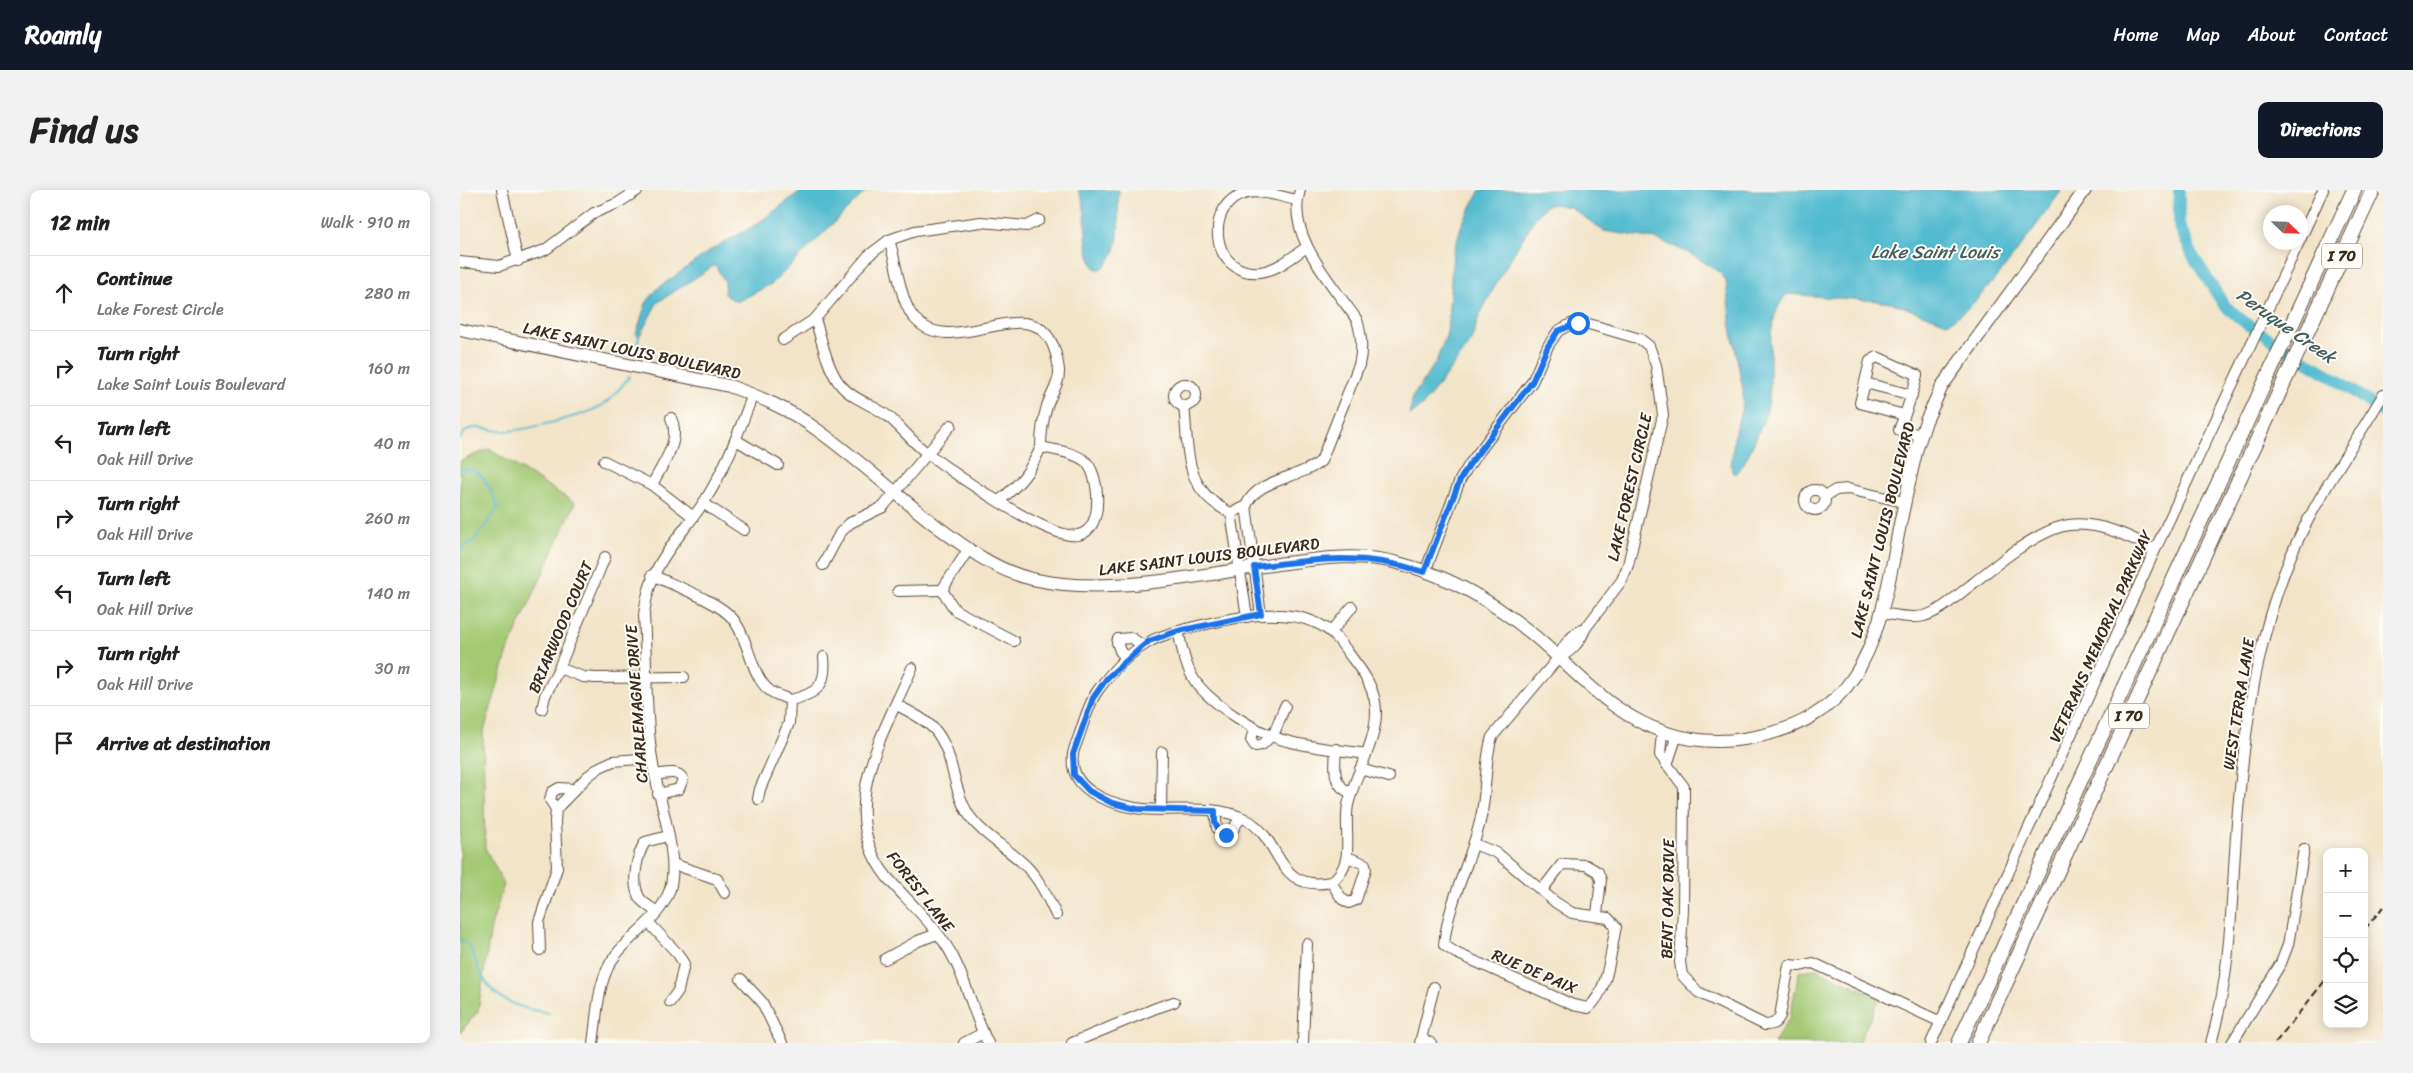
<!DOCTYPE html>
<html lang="en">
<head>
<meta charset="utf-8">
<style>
  body { margin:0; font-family:Sriracha,sans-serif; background:#f2f2f2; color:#222 }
  .controls { position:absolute; right:15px; bottom:15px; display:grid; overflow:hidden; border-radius:10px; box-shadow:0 2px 12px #0003 }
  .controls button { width:45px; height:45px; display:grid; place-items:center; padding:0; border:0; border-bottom:1px solid #e0e0e0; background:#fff; color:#222; font:25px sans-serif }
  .compass { position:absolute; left:1803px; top:15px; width:45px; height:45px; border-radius:50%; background:#fff; box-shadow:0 2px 12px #0003; rotate:113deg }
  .stop { position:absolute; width:15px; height:15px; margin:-11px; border:4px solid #1a73e8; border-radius:50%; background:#fff }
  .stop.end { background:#1a73e8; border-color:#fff; box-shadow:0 1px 5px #0008 }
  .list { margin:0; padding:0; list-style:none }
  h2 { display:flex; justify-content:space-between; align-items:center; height:65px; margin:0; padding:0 20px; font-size:21px }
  h2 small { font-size:16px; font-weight:400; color:#767676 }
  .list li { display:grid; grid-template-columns:32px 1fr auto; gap:15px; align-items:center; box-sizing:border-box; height:75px; padding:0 20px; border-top:1px solid #e0e0e0 }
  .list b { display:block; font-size:19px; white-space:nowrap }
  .list p { margin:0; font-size:16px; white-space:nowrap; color:#767676 }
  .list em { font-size:16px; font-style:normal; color:#767676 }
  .icon { flex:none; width:28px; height:28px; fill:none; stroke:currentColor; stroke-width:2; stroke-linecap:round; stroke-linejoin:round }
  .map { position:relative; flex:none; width:1923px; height:853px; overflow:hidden; border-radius:10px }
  header { display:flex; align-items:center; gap:30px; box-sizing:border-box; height:70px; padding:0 25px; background:#111827; color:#fff }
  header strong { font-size:24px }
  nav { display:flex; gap:28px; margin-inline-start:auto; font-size:18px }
  .intro { display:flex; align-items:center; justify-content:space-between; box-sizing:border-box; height:120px; padding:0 30px }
  h1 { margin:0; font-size:35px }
  .button { padding:12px 22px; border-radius:10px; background:#111827; color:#fff; font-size:18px; font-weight:700 }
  main { display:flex; gap:30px; padding:0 30px }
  aside { flex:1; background:#fff; border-radius:10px; box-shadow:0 2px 12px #0003 }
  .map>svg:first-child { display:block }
</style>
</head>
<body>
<header>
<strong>Roamly</strong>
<nav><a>Home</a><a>Map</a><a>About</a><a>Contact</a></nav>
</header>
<div class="intro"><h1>Find us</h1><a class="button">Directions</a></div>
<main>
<aside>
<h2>12 min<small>Walk · 910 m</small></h2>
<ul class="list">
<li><svg class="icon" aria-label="ahead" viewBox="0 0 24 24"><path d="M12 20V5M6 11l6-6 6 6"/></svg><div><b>Continue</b><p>Lake Forest Circle</p></div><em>280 m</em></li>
<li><svg class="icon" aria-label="right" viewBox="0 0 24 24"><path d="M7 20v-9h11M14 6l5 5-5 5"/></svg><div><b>Turn right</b><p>Lake Saint Louis Boulevard</p></div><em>160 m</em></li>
<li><svg class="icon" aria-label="left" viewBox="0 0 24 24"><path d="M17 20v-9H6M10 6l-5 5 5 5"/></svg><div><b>Turn left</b><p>Oak Hill Drive</p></div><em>40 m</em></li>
<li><svg class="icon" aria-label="right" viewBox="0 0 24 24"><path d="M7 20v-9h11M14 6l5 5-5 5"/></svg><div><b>Turn right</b><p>Oak Hill Drive</p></div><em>260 m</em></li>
<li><svg class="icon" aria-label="left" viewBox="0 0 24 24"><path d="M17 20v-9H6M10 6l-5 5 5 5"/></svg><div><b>Turn left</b><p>Oak Hill Drive</p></div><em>140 m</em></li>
<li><svg class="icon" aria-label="right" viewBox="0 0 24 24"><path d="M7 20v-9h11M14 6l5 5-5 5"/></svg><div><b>Turn right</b><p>Oak Hill Drive</p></div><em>30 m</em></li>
<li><svg class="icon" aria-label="arrive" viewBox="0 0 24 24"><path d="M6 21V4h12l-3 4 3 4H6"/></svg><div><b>Arrive at destination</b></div></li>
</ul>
</aside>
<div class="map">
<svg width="1923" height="853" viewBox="0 0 1923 853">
  <rect width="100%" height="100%" fill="#fdfcf7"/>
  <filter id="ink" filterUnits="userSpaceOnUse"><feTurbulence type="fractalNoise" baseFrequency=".02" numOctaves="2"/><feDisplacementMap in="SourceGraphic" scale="10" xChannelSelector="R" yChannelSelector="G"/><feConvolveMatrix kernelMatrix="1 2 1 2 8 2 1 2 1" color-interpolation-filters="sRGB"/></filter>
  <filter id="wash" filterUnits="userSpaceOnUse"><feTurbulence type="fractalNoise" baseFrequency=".0096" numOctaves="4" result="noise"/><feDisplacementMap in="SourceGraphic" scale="20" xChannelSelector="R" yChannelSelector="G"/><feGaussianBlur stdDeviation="1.12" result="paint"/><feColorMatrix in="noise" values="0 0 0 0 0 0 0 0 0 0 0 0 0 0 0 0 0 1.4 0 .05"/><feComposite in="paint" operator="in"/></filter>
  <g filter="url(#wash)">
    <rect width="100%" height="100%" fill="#f2e4c8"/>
    <!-- green -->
    <g fill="#a3c973" stroke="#6f7a48">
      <polygon points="29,259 115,313 49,458 23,544 25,658 44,694 31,737 18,821 0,843 0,271"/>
      <polygon points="1356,779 1420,808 1398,853 1314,853 1330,827 1339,782"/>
    </g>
    <!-- water -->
    <g fill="#53bbd0" stroke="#477277">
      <polygon points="342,0 411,0 406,1 313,93 277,112 264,104 265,92 255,75 197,113 179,147 176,144 186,113 198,98 251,60 297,34"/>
      <path d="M618,0H659C656,26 666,61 641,79H636C620,62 631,21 618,0Z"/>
      <path d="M1020,0H1602C1577,33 1522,117 1487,133L1436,114L1417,111L1327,104C1303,130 1313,175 1309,208C1308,224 1299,240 1293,255C1288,265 1284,276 1275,284L1272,282L1271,276L1275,241L1283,215V200L1271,137L1266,91L1260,82L1229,63L1196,49L1144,41L1110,17L1094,14L1086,16L1075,28L1039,88L1019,127L1010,154L964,214L949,226L953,206L976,172L987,143L993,63L1002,34Z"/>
    </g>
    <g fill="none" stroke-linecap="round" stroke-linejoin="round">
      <!-- stream -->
      <g stroke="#53bbd0" stroke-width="2">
        <polyline points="175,163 179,147"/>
        <path d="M0,249C9,228 31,243 48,241C65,240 132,224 144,214C154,207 162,195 170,186"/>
        <path d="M0,279C3,279 10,279 13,280C25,285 34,306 38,318L16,348L0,361"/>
        <path d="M0,750L10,756C25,803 40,815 89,823"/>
      </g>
      <!-- river -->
      <polyline stroke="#53bbd0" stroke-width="12" points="1719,0 1719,35 1723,44 1733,66 1764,115 1788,135 1874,188 1923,222"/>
    </g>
  </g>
  <g filter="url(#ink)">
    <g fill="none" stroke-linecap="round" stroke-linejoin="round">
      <defs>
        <g id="minor">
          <polyline points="42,0 58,71"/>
          <path d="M837,10C822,7 803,0 787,3C743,12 750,87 800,82C818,80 833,66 847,57"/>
          <path d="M429,50C437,73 440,113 455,129C498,176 587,81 599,180C600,193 591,204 587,216C583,229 581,244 581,257"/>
          <polyline points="1840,50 1863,0"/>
          <polyline points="0,72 39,76 85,60 134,23 158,13 178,0"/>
          <path d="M355,129C362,150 366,175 379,193C392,210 413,214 429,227C442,238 453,253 467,263C492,282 590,351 618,345C646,340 639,282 625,271C614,262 594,260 581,257C570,282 560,294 539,311"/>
          <polyline points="323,150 355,129 408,66 429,50 455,41 521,32 567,36 579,30"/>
          <polyline points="1405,193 1452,205"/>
          <circle cx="725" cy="205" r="11"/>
          <path d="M724,216C729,262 723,300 771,323L786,316"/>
          <path d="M1444,225L1400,213L1410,171L1417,167L1457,185C1453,204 1446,222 1439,240L1461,245"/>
          <polyline points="276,250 318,275"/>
          <polyline points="144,271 192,295 232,326"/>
          <path d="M192,295C202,274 222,251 211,228"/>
          <circle cx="1355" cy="310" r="10"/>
          <polyline points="1365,306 1376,300 1388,299 1444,312"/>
          <polyline points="243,313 284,340"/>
          <polyline points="771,323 787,427"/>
          <polyline points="363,375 380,343 390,333 423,317 491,235"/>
          <path d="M965,382L1000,290L1009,275L1072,192L1088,156L1098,141L1111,134L1122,132L1180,149L1189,156L1196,175L1203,225L1168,375L1162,390L1125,439C1121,451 1110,463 1099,467"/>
          <path d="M192,385C213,395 260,412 273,429C289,449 291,486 309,500C315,505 324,507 330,510C357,504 367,496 364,467"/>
          <polyline points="482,400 495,420 554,451"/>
          <polyline points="482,400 508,360"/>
          <polyline points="438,401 482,400"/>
          <path d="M1422,423C1435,425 1450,429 1464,426C1482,421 1496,406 1511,395C1534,376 1579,339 1609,335C1638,331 1670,346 1695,360"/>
          <path d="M801,425L786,316C797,288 840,289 861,271L899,175C903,159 902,146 897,130C873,95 825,45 840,0"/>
          <path d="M718,441C722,458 725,476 735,491C751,514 800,545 827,551C852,558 880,560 906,564"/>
          <polyline points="871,442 892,417"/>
          <polyline points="666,468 660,461 657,452 658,449 672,448 683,456"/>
          <polyline points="99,478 123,487 136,488 224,487"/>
          <path d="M452,478C424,543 374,621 427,687C449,713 479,738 494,769C508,796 514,826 528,853"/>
          <path d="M437,515C450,522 465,529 475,540C494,562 492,598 507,622C520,644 548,658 566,676C580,690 588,708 596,725"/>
          <polyline points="82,519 85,506 99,478 145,367"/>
          <polyline points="794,539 791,550 795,556 802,555 811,546"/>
          <path d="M1202,542L1200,565L1224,597L1223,719L1220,772L1222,785L1238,802L1305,835C1313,835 1316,833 1320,826L1329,775L1340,776L1353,773L1481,832"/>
          <polyline points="813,546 825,516"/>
          <path d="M876,559C875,577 871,596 892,603"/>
          <polyline points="1207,575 1216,548"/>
          <polyline points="900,579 929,587"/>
          <path d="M195,585C205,584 217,579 223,589L219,599L198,604"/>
          <polyline points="298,609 300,599 329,533 330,510"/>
          <polyline points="96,619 90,610 92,602 99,598 115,599"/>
          <polyline points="701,619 702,562"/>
          <polyline points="755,621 757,638 763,646 770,644 781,627"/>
          <path d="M1014,654L1037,663L1095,712L1112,723L1148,728L1156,737C1150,762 1149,801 1128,818L1113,815L996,763L984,755C988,711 1012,670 1021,627C1027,601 1024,572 1032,547L1099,467C1102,457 1113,442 1125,439"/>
          <polyline points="213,674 257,689 265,703"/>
          <path d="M871,692C897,674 883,641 888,615C895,583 916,554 916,522C916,501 904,483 892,468C884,457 876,444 864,437C846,426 821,424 801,425C778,426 707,441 689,452C667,464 650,483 636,503C628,516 624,532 619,546C617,552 614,558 613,564C608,599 647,613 675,618C711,624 751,612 785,629C823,648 814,703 871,692L882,709L889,713L896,710L906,679L905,674L887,667"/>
          <polyline points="1082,700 1102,674 1126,675 1138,682 1141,690 1137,724"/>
          <path d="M197,722C192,718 182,713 179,707C171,692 177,665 185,652L208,646"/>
          <polyline points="189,733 218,764 224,774 218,801 210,812"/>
          <polyline points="80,760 79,732 97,678 95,631 96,619 128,586 140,577 153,571 192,568"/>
          <polyline points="425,769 458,751 477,744"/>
          <polyline points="281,789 302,812 322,853"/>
          <polyline points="961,849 971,853"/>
          <path d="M133,853C137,827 137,795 151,772C167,745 200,731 210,699C220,664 197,606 192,569C185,522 187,472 184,425C189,373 217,352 244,312C266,278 279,241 293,204"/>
          <polyline points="504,853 523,843"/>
          <polyline points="612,853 696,818 714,812"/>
          <polyline points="843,853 847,754"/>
          <polyline points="960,853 974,797"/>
          <polyline points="1471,853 1695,360 1839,52"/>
          <path d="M1751,853C1774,774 1771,690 1779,609C1787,521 1800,433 1837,352C1861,301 1894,254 1923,205"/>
          <polyline points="1772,853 1821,773 1828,755 1844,659"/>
        </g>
        <path id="major" d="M0,140L269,196C300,207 329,219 356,239C397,268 434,303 474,334C503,356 534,380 572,389C651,407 745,383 826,373C863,368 902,363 938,373C990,386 1036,413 1077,448C1103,470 1127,497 1156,517C1194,544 1237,556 1284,549C1397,531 1416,460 1435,361C1441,326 1449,292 1457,258L1466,231L1482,196L1625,0"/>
        <g id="highway">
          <polyline points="1499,853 1894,0"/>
          <polyline points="1518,853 1913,0"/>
        </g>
      </defs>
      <!-- minor casing -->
      <use href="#minor" stroke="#564638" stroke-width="12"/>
      <!-- major casing -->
      <use href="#major" stroke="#564638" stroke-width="14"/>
      <!-- highway casing -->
      <use href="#highway" stroke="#564638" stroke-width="16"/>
      <!-- minor -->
      <use href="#minor" stroke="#fff" stroke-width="10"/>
      <!-- major -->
      <use href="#major" stroke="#fff" stroke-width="12"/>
      <!-- highway -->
      <use href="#highway" stroke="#fff" stroke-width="14"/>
      <!-- rail -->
      <g stroke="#3b2a1e" stroke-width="2" stroke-dasharray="8 4" stroke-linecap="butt">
        <polyline points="1904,740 1923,717"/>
        <polyline points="1815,853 1867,788"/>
      </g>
    </g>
  </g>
  <g fill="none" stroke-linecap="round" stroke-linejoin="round" filter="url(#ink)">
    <!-- route -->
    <path stroke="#1a73e8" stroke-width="6" d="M766,645L760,643L755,632V621L677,619L652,613L629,601L614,585L613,564L633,508L647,488L683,456L689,451L718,441L801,424L794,377C855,369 905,362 964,382L1000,290L1009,275L1072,192L1088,156L1098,141L1118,133"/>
  </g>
  <g text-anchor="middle" stroke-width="4" stroke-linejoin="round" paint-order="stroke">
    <!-- shield labels -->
    <g fill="#fdfcf7" stroke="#75695f" stroke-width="1">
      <rect x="1862" y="53.5" width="40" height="25" rx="4"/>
      <rect x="1649" y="513.5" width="40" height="25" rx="4"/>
    </g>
    <g font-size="15" font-weight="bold" fill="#3b2a1e">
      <text x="1882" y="71">I 70</text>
      <text x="1669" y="531">I 70</text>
    </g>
    <!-- street labels -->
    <g font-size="16" fill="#3b2a1e" stroke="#fdfcf7">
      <text transform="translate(172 160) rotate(12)" y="6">LAKE SAINT LOUIS BOULEVARD</text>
      <text transform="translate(1169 297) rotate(-77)" y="6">LAKE FOREST CIRCLE</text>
      <text transform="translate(1422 340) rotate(-76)" y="6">LAKE SAINT LOUIS BOULEVARD</text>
      <text transform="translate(749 366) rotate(-7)" y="6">LAKE SAINT LOUIS BOULEVARD</text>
      <text transform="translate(100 437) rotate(-67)" y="6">BRIARWOOD COURT</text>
      <text transform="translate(1640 446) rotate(-66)" y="6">VETERANS MEMORIAL PARKWAY</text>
      <text transform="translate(176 514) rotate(-94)" y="6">CHARLEMAGNE DRIVE</text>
      <text transform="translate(1778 514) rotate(-81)" y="6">WEST TERRA LANE</text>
      <text transform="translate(461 701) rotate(52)" y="6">FOREST LANE</text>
      <text transform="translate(1207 709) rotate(-89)" y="6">BENT OAK DRIVE</text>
      <text transform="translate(1075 781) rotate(23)" y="6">RUE DE PAIX</text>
    </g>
    <!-- water labels -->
    <g font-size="18" font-style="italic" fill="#435d5c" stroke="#fdfcf7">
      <text x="1475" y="68">Lake Saint Louis</text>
      <text transform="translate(1826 136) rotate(35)" y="6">Peruque Creek</text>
    </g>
  </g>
</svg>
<div class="controls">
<button>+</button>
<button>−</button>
<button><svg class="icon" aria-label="locate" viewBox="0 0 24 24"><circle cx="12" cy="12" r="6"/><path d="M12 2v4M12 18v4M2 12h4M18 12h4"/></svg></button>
<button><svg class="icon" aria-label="layers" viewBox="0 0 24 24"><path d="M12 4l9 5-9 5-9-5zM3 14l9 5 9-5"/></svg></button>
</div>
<svg class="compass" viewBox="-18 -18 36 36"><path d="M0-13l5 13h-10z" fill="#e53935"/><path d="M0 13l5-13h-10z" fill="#767676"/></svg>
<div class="stop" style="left:1118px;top:133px"></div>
<div class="stop end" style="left:766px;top:645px"></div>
</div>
</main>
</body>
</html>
